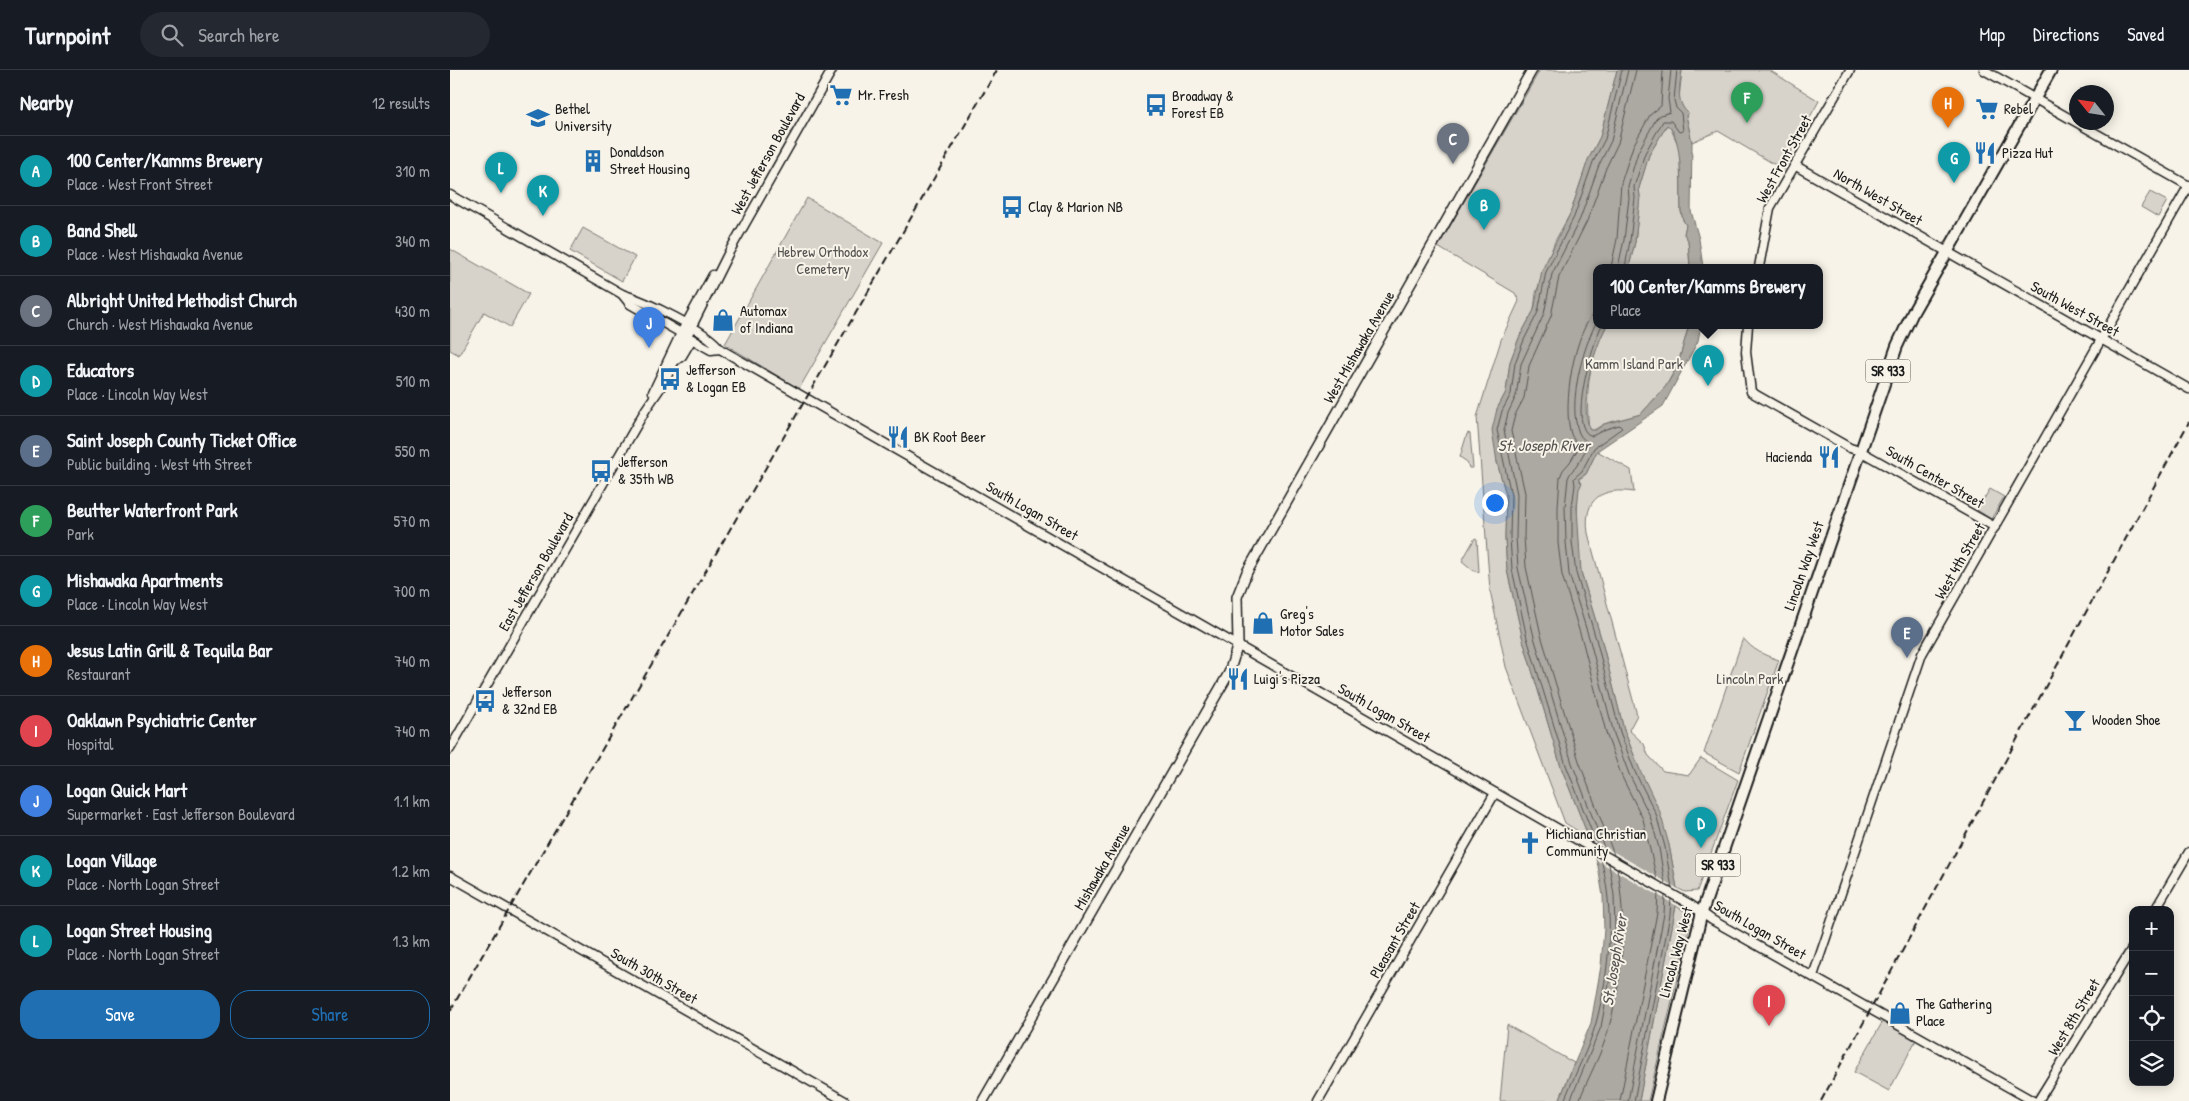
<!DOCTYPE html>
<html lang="en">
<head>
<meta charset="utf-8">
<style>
  body { margin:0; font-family:"Patrick Hand",sans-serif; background:#242831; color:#f1f3f6 }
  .controls { position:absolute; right:15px; bottom:15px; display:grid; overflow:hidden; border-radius:10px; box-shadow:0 2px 12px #0003 }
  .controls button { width:45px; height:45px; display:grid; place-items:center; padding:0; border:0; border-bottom:1px solid #363941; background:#171b24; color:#f1f3f6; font:25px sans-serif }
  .compass { position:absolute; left:1619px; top:15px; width:45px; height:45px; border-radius:50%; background:#171b24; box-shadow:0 2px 12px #0003; rotate:300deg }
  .you { position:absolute; left:1044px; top:432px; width:18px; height:18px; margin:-12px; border:4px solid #fff; border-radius:50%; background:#1a73e8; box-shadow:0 0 0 8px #1a73e833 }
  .badge { display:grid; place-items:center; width:32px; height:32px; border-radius:50%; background:#1f6fb2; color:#fff; font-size:16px; font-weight:700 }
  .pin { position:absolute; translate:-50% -41px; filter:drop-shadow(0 1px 2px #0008) }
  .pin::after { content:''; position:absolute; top:26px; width:18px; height:15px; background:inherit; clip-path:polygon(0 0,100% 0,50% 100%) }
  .popup { position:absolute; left:1143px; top:194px; width:230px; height:65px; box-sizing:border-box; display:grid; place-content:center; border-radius:10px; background:#171b24; filter:drop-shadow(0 1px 4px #0005); font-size:16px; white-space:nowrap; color:#9ea1a6 }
  .popup b { font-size:19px; color:#f1f3f6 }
  .popup::after { content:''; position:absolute; left:50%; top:100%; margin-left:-10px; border:10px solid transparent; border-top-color:#171b24 }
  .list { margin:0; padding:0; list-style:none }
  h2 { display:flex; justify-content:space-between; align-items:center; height:65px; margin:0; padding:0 20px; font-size:21px }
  h2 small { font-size:16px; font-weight:400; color:#9ea1a6 }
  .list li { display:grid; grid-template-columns:32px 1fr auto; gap:15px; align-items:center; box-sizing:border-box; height:70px; padding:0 20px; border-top:1px solid #363941 }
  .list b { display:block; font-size:19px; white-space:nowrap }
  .list p { margin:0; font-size:16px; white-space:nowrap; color:#9ea1a6 }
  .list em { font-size:16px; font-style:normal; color:#9ea1a6 }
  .actions { display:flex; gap:10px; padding:15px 20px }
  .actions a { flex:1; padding:11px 0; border:1px solid #1f6fb2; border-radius:20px; text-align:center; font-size:18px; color:#1f6fb2 }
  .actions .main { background:#1f6fb2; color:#fff }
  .icon { flex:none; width:28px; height:28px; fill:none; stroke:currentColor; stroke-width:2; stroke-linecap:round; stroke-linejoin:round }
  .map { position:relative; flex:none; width:1739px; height:1031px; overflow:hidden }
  header { display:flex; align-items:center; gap:30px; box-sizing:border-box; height:70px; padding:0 25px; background:#171b24; border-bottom:1px solid #363941 }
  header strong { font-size:24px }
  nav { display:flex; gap:28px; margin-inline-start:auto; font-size:18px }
  .search { width:350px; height:45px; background:#242831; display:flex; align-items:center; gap:12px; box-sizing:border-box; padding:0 18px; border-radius:28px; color:#9ea1a6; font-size:19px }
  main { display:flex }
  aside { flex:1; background:#171b24 }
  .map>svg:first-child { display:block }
</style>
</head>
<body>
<header>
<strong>Turnpoint</strong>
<div class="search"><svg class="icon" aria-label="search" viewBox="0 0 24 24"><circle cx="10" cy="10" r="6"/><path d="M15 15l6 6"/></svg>Search here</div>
<nav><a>Map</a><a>Directions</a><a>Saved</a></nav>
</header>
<main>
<aside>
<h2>Nearby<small>12 results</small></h2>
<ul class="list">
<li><span class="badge" style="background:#0f9aa8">A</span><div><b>100 Center/Kamms Brewery</b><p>Place · West Front Street</p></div><em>310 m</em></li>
<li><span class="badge" style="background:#0f9aa8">B</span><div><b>Band Shell</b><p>Place · West Mishawaka Avenue</p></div><em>340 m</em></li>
<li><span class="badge" style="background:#6b7280">C</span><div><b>Albright United Methodist Church</b><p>Church · West Mishawaka Avenue</p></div><em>430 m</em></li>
<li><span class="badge" style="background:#0f9aa8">D</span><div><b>Educators</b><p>Place · Lincoln Way West</p></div><em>510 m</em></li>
<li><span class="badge" style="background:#5c6f8a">E</span><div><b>Saint Joseph County Ticket Office</b><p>Public building · West 4th Street</p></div><em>550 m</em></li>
<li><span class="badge" style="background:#2e9e5b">F</span><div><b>Beutter Waterfront Park</b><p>Park</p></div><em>570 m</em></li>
<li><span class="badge" style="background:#0f9aa8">G</span><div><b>Mishawaka Apartments</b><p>Place · Lincoln Way West</p></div><em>700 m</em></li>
<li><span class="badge" style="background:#e8710a">H</span><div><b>Jesus Latin Grill &amp; Tequila Bar</b><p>Restaurant</p></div><em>740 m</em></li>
<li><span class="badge" style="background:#e0444e">I</span><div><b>Oaklawn Psychiatric Center</b><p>Hospital</p></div><em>740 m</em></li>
<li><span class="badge" style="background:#3f7fe0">J</span><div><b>Logan Quick Mart</b><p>Supermarket · East Jefferson Boulevard</p></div><em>1.1 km</em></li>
<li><span class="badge" style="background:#0f9aa8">K</span><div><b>Logan Village</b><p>Place · North Logan Street</p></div><em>1.2 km</em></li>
<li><span class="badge" style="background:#0f9aa8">L</span><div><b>Logan Street Housing</b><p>Place · North Logan Street</p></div><em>1.3 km</em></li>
</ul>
<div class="actions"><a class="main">Save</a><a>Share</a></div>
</aside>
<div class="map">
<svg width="1739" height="1031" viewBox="0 0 1739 1031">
  <rect width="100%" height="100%" fill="#f7f3e8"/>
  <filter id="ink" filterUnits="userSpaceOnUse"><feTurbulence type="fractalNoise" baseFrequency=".02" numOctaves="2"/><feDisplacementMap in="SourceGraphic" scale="10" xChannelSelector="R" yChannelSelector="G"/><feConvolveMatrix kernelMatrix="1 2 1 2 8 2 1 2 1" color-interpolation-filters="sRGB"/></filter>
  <g filter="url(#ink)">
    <!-- green -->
    <g fill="#d7d3cb" stroke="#7a7874">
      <polygon points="1090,0 1167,0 1150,67 1138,90 1120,144 1105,171 1086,223 1084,240 1069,268 1060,292 1056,322 1047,339 1047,392 1056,425 1055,468 1057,500 1073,570 1111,697 1139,768 1115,753 1056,597 1040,520 1037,481 1027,347 1051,270 1069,231 1065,223 988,177"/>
      <polygon points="1232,0 1319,0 1369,31 1342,79 1342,84 1334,100 1268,61 1242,72 1236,45 1229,29"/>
      <polygon points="1217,55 1220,57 1230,79 1231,141 1233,150 1236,155 1234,164 1238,170 1240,197 1179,197 1185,172 1190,127 1189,118 1199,85"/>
      <polygon points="1700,122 1717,131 1708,147 1691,137"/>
      <polygon points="357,128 433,173 349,319 275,274"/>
      <polygon points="133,158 185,187 172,211 120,181"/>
      <polygon points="0,179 79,224 60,257 34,242 9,285 0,280"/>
      <path d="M1157,255H1239L1228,294L1216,316L1191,344L1154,354L1142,361L1139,359C1135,321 1139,289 1157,255Z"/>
      <polygon points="1019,363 1020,364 1023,398 1019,398 1017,392 1010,387 1017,364"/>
      <path d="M1147,381L1181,400L1184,422C1152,417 1133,428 1138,463L1187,645L1179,660L1194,674L1198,685L1213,701L1239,705L1251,688L1288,710L1247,821L1235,822L1227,818L1219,775L1174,660L1151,568L1131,502L1127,471L1128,410L1136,404Z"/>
      <polygon points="1540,419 1554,427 1541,449 1527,440"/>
      <polygon points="1025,468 1027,469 1029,502 1024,501 1012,491"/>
      <path d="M1293,568C1303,580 1313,585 1329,590L1289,702L1254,683Z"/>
      <polygon points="1226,836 1238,843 1241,851 1198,1031 1189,1031"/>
      <polygon points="1433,951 1466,970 1439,1021 1404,1002"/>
      <polygon points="1057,955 1124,993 1109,1031 1050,1031"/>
    </g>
    <!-- water -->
    <path fill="#aca9a2" stroke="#72716c" d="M1167,0H1232C1230,16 1225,31 1238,43L1236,46L1242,72L1241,141L1249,169L1253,197H1240L1238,170L1234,164L1236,155L1233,150L1231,141C1230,122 1234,65 1217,55L1199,85L1189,118L1190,127L1185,172L1179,197H1147V255H1157C1143,281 1129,331 1140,360H1146L1154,354L1191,344L1216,316L1222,306L1228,294L1239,255H1251L1248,271L1213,336L1147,381L1136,404L1128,409L1132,413L1129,419L1127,437L1131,502L1151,568L1174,660L1190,700L1210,742L1219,775L1227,818L1226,836L1189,1031H1109L1141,953L1151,896L1154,859L1153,826L1148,796L1139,768L1111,697L1073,570L1057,500L1055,468L1056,425L1047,392L1042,360L1047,339L1056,322L1060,292L1069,268L1084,240L1092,200L1120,144L1138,90L1150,67Z"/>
    <!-- pier -->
    <polygon fill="#f7f3e8" points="1136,766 1230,820 1229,837 1143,788"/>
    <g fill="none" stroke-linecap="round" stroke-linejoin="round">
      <!-- shore -->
      <g stroke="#565452" stroke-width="1">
        <polyline points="1161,197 1167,169 1171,113 1183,76 1200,45 1211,36 1213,0"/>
        <polyline points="1168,197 1174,170 1179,128 1178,116 1188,82 1206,49 1211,45 1220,42 1218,29 1221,0"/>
        <polyline points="1175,197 1180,171 1185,128 1184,117 1195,83 1213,51 1221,51 1229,62 1233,61 1231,43 1226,38 1224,30 1227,0"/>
        <path d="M1147,240C1124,259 1112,336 1121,364C1123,369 1126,373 1129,377L1120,392L1113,400L1110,407L1108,437V473L1112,505L1133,573L1157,666L1172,707L1193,749L1207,810"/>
        <path d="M1147,251C1133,277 1117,334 1129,363C1131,368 1135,370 1139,374L1126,397L1121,402L1118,408L1115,437L1116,472L1119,504L1140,571L1164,664L1179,704L1200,746L1209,778L1215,814"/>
        <path d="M1152,255C1143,272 1116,360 1142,366L1156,359L1169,355L1172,358L1144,378L1132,401L1124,408L1125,415L1122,437V472L1126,503L1146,569L1170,662L1185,702L1206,744L1215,777L1222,818"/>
        <polyline points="1147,775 1116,695 1077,568 1062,499 1060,467 1061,425 1047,360 1052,341 1061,324 1065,293 1074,270 1088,242 1096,202 1124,147 1143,92 1155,69 1172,0"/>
        <polyline points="1155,780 1122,693 1084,567 1068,498 1066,467 1067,424 1054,360 1058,343 1066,326 1071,294 1094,244 1102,204 1130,149 1149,95 1161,71 1178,0"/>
        <polyline points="1164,785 1129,691 1091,565 1076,497 1074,467 1075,423 1061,361 1065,345 1074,328 1079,296 1101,246 1109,207 1137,151 1156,98 1168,73 1186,0"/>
        <path d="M1114,1031C1124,1006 1139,978 1146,953C1160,900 1165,842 1151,789"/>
        <polyline points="1120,1031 1151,957 1162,898 1165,859 1164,825 1159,794"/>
        <path d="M1129,1031C1138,1007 1153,982 1159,957C1173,906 1177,851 1167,798"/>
        <polyline points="1170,1031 1207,843 1208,822"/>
        <polyline points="1178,1031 1214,844 1215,826"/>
        <polyline points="1184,1031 1220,845 1221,829"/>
      </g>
      <defs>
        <g id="tertiary">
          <polyline points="1534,0 1739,116"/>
          <polyline points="1346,96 1739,319"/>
          <path d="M0,125L172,224C195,231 257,260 270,279L1241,835L1262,850L1583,1031"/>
          <polyline points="1309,197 1320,138 1400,0"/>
          <polyline points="172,224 180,234 231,263 261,280 270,279"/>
          <polyline points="1298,255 1296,282 1301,322 1400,378 1410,381 1545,457"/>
          <polyline points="225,291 232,286 242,269"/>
          <polyline points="203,322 231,263 263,205"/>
          <polyline points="0,679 196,339 213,314 279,182 382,0"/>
          <polyline points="0,806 395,1031"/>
          <polyline points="1705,840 1739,782"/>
          <polyline points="1363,906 1472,584 1739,115"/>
          <polyline points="868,1031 1045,723"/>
          <polyline points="1588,1031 1683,877"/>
        </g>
        <polyline id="secondary" points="533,1031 779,603 788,574 787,527 797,502 1082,0"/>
        <polyline id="primary" points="1206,1031 1252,842 1447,276 1463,242 1601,0"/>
      </defs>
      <!-- tertiary casing -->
      <use href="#tertiary" stroke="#1c1c1c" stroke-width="11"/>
      <!-- secondary casing -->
      <use href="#secondary" stroke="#1c1c1c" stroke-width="12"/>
      <!-- primary casing -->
      <use href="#primary" stroke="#1c1c1c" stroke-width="14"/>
      <!-- tertiary -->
      <use href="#tertiary" stroke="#f7f3e8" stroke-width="8"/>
      <!-- secondary -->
      <use href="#secondary" stroke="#f7f3e8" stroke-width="9"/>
      <!-- primary -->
      <use href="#primary" stroke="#f7f3e8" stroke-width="10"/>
      <!-- rail -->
      <g stroke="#1c1c1c" stroke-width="2" stroke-dasharray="8 4" stroke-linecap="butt">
        <polyline points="0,941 547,0"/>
        <polyline points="1371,1031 1739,352"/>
      </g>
    </g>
  </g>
  <!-- icons -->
  <defs>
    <symbol id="supermarket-bare" viewBox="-9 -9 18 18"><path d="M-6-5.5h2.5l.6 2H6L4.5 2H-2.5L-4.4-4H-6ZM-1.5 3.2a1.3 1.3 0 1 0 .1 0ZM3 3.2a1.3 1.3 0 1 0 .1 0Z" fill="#1f6fb2" stroke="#f7f3e8" stroke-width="2.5" paint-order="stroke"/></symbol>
    <symbol id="bus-bare" viewBox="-9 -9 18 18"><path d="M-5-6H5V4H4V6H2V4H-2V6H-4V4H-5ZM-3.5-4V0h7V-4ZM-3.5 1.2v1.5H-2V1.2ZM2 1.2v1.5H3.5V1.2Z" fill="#1f6fb2" stroke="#f7f3e8" stroke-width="2.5" paint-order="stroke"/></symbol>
    <symbol id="university-bare" viewBox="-9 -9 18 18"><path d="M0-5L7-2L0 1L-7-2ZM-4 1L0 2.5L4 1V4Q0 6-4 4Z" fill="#1f6fb2" stroke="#f7f3e8" stroke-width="2.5" paint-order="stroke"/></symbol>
    <symbol id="restaurant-bare" viewBox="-9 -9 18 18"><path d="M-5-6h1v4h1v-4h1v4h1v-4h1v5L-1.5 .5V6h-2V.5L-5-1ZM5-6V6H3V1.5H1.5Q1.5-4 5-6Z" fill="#1f6fb2" stroke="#f7f3e8" stroke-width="2.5" paint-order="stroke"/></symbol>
    <symbol id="building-bare" viewBox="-9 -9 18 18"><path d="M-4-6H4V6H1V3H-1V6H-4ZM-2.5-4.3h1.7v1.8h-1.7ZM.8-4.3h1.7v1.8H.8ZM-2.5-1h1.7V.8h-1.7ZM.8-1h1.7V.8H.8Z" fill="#1f6fb2" stroke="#f7f3e8" stroke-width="2.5" paint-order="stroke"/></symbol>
    <symbol id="shop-bare" viewBox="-9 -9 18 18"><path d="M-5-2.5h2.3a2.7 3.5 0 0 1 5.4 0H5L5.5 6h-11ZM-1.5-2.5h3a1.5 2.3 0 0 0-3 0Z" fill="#1f6fb2" stroke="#f7f3e8" stroke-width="2.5" paint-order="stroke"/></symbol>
    <symbol id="bar-bare" viewBox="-9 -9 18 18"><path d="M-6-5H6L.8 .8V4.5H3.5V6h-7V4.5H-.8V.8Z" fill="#1f6fb2" stroke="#f7f3e8" stroke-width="2.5" paint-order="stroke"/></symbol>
    <symbol id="church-bare" viewBox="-9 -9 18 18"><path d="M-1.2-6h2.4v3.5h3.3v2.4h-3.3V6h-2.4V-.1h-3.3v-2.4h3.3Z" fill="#1f6fb2" stroke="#f7f3e8" stroke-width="2.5" paint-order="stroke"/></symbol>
  </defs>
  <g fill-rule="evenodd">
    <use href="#supermarket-bare" x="375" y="9" width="32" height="32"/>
    <use href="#bus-bare" x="690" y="19" width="32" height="32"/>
    <use href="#supermarket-bare" x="1521" y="23" width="32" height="32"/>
    <use href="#university-bare" x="72" y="32" width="32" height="32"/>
    <use href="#restaurant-bare" x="1519" y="67" width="32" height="32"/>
    <use href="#building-bare" x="127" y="75" width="32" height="32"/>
    <use href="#bus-bare" x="546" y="121" width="32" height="32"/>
    <use href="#shop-bare" x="257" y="234" width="32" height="32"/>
    <use href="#bus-bare" x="204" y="293" width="32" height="32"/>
    <use href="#restaurant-bare" x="432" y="351" width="32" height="32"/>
    <use href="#restaurant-bare" x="1363" y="371" width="32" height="32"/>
    <use href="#bus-bare" x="135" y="385" width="32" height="32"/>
    <use href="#shop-bare" x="797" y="537" width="32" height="32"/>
    <use href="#restaurant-bare" x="772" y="593" width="32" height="32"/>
    <use href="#bus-bare" x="19" y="615" width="32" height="32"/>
    <use href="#bar-bare" x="1609" y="634" width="32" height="32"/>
    <use href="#church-bare" x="1064" y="757" width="32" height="32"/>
    <use href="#shop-bare" x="1434" y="927" width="32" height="32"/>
  </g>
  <g text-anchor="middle" stroke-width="4" stroke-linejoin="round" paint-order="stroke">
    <!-- shield labels -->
    <g fill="#f7f3e8" stroke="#5e5c59" stroke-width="1">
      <rect x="1415.5" y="289.5" width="45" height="23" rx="4"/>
      <rect x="1245.5" y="783.5" width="45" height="23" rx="4"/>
    </g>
    <g font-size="14" font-weight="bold" fill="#1c1c1c">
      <text x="1438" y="306">SR 933</text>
      <text x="1268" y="800">SR 933</text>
    </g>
    <!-- poi labels -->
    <g font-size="15" fill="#1c1c1c" stroke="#f7f3e8" text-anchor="start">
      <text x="408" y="30">Mr. Fresh</text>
      <text x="722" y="31">Broadway &amp;<tspan x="722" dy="17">Forest EB</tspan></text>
      <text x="105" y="44">Bethel<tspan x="105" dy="17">University</tspan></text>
      <text x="1554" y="44">Rebel</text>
      <text x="160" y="87">Donaldson<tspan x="160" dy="17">Street Housing</tspan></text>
      <text x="1552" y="88">Pizza Hut</text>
      <text x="578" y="142">Clay &amp; Marion NB</text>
      <text x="290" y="246">Automax<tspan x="290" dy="17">of Indiana</tspan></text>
      <text x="236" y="305">Jefferson<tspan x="236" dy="17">&amp; Logan EB</tspan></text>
      <text x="464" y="372">BK Root Beer</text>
      <text x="1362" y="392" text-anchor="end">Hacienda</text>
      <text x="168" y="397">Jefferson<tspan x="168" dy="17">&amp; 35th WB</tspan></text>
      <text x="830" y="549">Greg's<tspan x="830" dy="17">Motor Sales</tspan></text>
      <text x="804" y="614">Luigi's Pizza</text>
      <text x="52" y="627">Jefferson<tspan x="52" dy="17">&amp; 32nd EB</tspan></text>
      <text x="1642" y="655">Wooden Shoe</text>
      <text x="1096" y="769">Michiana Christian<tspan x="1096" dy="17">Community</tspan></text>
      <text x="1466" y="939">The Gathering<tspan x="1466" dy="17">Place</tspan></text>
    </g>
    <!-- street labels -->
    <g font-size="15" fill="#1c1c1c" stroke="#f7f3e8">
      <text transform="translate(318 84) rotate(-61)" y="5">West Jefferson Boulevard</text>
      <text transform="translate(1334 89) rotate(-61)" y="5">West Front Street</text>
      <text transform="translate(1428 127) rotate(30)" y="5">North West Street</text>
      <text transform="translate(1625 239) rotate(29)" y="5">South West Street</text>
      <text transform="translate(909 277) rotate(-60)" y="5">West Mishawaka Avenue</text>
      <text transform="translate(1485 407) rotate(30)" y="5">South Center Street</text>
      <text transform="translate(582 441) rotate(30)" y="5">South Logan Street</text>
      <text transform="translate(1510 491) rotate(-60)" y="5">West 4th Street</text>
      <text transform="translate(1354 496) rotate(-71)" y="5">Lincoln Way West</text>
      <text transform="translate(86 502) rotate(-60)" y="5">East Jefferson Boulevard</text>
      <text transform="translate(934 643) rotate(30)" y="5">South Logan Street</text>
      <text transform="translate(652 797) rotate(-60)" y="5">Mishawaka Avenue</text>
      <text transform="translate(1310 860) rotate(30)" y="5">South Logan Street</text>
      <text transform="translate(945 870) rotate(-60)" y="5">Pleasant Street</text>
      <text transform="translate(1226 882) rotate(-75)" y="5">Lincoln Way West</text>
      <text transform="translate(204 906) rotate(30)" y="5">South 30th Street</text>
      <text transform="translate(1624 947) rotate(-59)" y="5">West 8th Street</text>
    </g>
    <!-- park labels -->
    <g font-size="15" fill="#545351" stroke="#f7f3e8">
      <text x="373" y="187">Hebrew Orthodox<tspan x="373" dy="17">Cemetery</tspan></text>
      <text x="1184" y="299">Kamm Island Park</text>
      <text x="1300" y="614">Lincoln Park</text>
    </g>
    <!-- water labels -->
    <g font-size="16" font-style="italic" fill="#565452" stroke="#f7f3e8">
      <text x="1094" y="381">St. Joseph River</text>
      <text transform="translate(1164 890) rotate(-81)" y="6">St. Joseph River</text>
    </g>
  </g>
</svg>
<div class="controls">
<button>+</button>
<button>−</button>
<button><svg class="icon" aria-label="locate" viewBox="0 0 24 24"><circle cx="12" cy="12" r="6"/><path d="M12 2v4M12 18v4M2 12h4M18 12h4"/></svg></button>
<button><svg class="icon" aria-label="layers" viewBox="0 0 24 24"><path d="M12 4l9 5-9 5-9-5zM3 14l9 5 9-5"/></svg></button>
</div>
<svg class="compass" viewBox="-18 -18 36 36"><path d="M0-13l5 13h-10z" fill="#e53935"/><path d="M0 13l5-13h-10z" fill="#9ea1a6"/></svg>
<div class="you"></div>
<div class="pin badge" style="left:1258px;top:316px;background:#0f9aa8">A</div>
<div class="popup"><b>100 Center/Kamms Brewery</b>Place</div>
<div class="pin badge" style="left:1034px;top:160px;background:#0f9aa8">B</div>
<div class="pin badge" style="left:1003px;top:94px;background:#6b7280">C</div>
<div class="pin badge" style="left:1251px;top:778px;background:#0f9aa8">D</div>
<div class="pin badge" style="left:1457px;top:588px;background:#5c6f8a">E</div>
<div class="pin badge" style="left:1297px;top:53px;background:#2e9e5b">F</div>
<div class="pin badge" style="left:1504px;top:113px;background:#0f9aa8">G</div>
<div class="pin badge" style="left:1498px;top:58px;background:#e8710a">H</div>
<div class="pin badge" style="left:1319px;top:956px;background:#e0444e">I</div>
<div class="pin badge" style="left:199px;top:278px;background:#3f7fe0">J</div>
<div class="pin badge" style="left:93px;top:146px;background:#0f9aa8">K</div>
<div class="pin badge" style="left:51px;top:123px;background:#0f9aa8">L</div>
</div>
</main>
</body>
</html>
